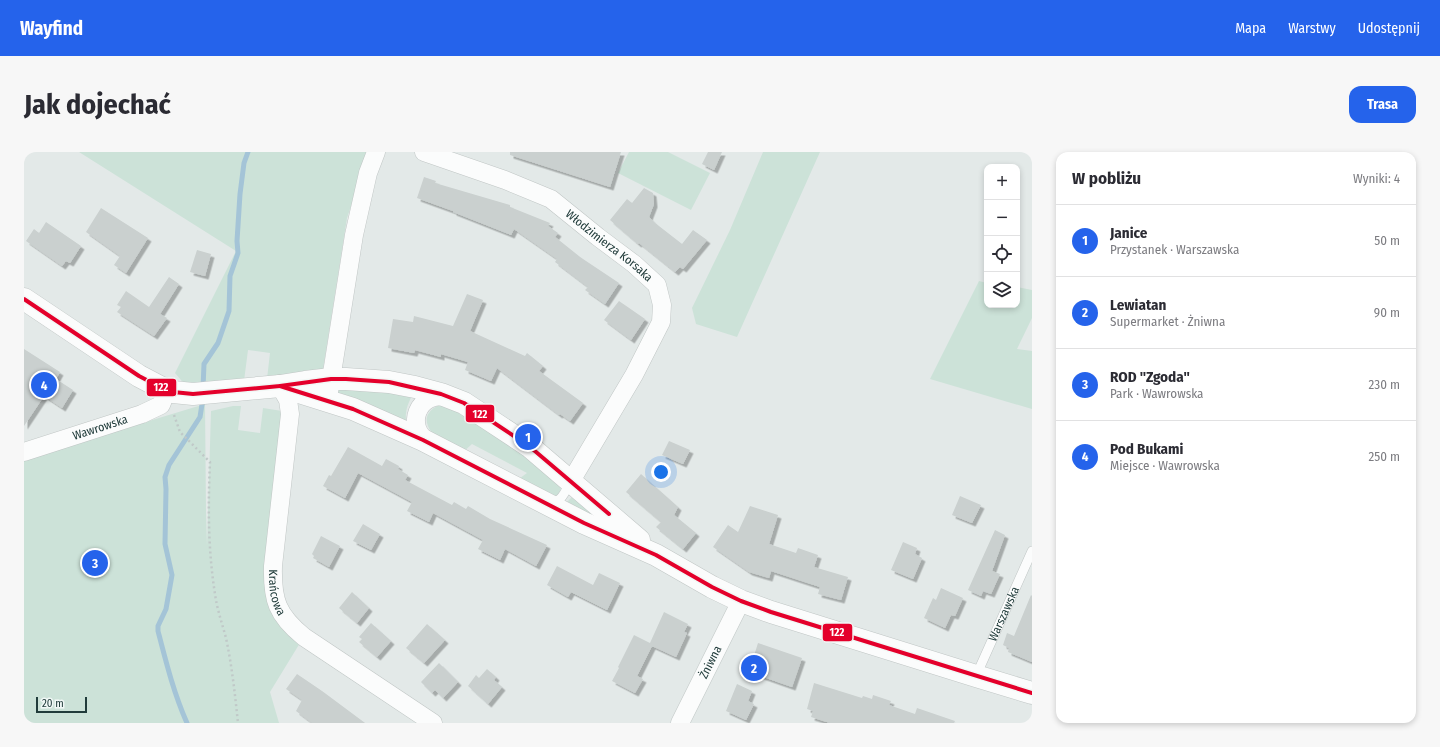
<!DOCTYPE html>
<html lang="pl">
<head>
<meta charset="utf-8">
<style>
  body { margin:0; font-family:"Fira Sans Condensed",sans-serif; background:#f7f7f7; color:#2b2b33 }
  .controls { position:absolute; right:12px; top:12px; display:grid; overflow:hidden; border-radius:8px; box-shadow:0 2px 6px #0003 }
  .controls button { width:36px; height:36px; display:grid; place-items:center; padding:0; border:0; border-bottom:1px solid #e1e1e2; background:#fff; color:#2b2b33; font:20px sans-serif }
  .scale { position:absolute; left:12px; bottom:10px; width:51px; box-sizing:border-box; padding-left:4px; border:2px solid #213c3b; border-top:0; font-size:11px; line-height:14px; white-space:nowrap; color:#213c3b; -webkit-text-stroke:3px #f1f8f6; paint-order:stroke }
  .you { position:absolute; left:637px; top:320px; width:14px; height:14px; margin:-10px; border:3px solid #fff; border-radius:50%; background:#1a73e8; box-shadow:0 0 0 6px #1a73e833 }
  .badge { display:grid; place-items:center; width:26px; height:26px; border-radius:50%; background:#2563eb; color:#fff; font-size:13px; font-weight:700 }
  .pin { position:absolute; translate:-50% -50%; border:2px solid #fff; box-shadow:0 1px 4px #0006 }
  .list { margin:0; padding:0; list-style:none }
  h2 { display:flex; justify-content:space-between; align-items:center; height:52px; margin:0; padding:0 16px; font-size:17px }
  h2 small { font-size:13px; font-weight:400; color:#7c7c81 }
  .list li { display:grid; grid-template-columns:26px 1fr auto; gap:12px; align-items:center; box-sizing:border-box; height:72px; padding:0 16px; border-top:1px solid #e1e1e2 }
  .list b { display:block; font-size:15px; white-space:nowrap }
  .list p { margin:0; font-size:13px; white-space:nowrap; color:#7c7c81 }
  .list em { font-size:13px; font-style:normal; color:#7c7c81 }
  .icon { flex:none; width:22px; height:22px; fill:none; stroke:currentColor; stroke-width:2; stroke-linecap:round; stroke-linejoin:round }
  .map { position:relative; flex:none; width:1008px; height:571px; overflow:hidden; border-radius:12px }
  header { display:flex; align-items:center; gap:24px; box-sizing:border-box; height:56px; padding:0 20px; background:#2563eb; color:#fff }
  header strong { font-size:19px }
  nav { display:flex; gap:22px; margin-inline-start:auto; font-size:14px }
  .intro { display:flex; align-items:center; justify-content:space-between; box-sizing:border-box; height:96px; padding:0 24px }
  h1 { margin:0; font-size:28px }
  .button { padding:10px 18px; border-radius:12px; background:#2563eb; color:#fff; font-size:14px; font-weight:700 }
  main { display:flex; gap:24px; padding:0 24px }
  aside { flex:1; background:#fff; border-radius:12px; box-shadow:0 2px 6px #0003 }
  .map>svg:first-child { display:block }
</style>
</head>
<body>
<header>
<strong>Wayfind</strong>
<nav><a>Mapa</a><a>Warstwy</a><a>Udostępnij</a></nav>
</header>
<div class="intro"><h1>Jak dojechać</h1><a class="button">Trasa</a></div>
<main>
<div class="map">
<svg width="1008" height="571" viewBox="0 0 1008 571">
  <defs>
    <filter id="shadow"><feDropShadow dx="3.5" dy="3.5" stdDeviation="0" flood-color="#0004"/></filter>
  </defs>
  <rect width="100%" height="100%" fill="#e3e9e8"/>
  <!-- green -->
  <g fill="#cce2d8">
    <polygon points="55,0 345,0 323,66 299,217 243,227 246,201 224,198 220,229 162,234 151,221 212,99"/>
    <polygon points="605,0 644,0 686,21 667,58 594,21"/>
    <polygon points="739,0 796,0 713,185 672,172 668,156 706,78"/>
    <polygon points="955,129 963,131 963,153 993,153 993,135 1008,138 1008,166 993,197 1008,199 1008,257 906,227"/>
    <path d="M331,236L388,244C383,253 381,260 382,270L311,243L310,237Z"/>
    <polygon points="181,252 182,359 183,394 187,259 209,254 217,254 214,278 236,281 239,256 258,259 243,414 276,491 246,540 255,571 0,571 0,307"/>
    <path d="M416,253H420L472,279L537,335L535,342L531,344L492,329L503,321L448,292L438,301C426,293 400,283 403,265C405,259 410,255 416,253Z"/>
    <polygon points="548,345 569,360 567,364 543,350"/>
  </g>
  <g fill="none" stroke-linecap="round" stroke-linejoin="round">
    <!-- stream -->
    <g stroke="#a4c4d7" stroke-width="5">
      <polyline points="179,236 180,212 194,191 205,159 206,124 214,101 213,89 216,42 220,11 224,0"/>
      <path d="M163,571C150,542 142,510 134,479V474L142,457L148,423L141,392L142,337L141,325L145,313L176,265L179,246"/>
    </g>
  </g>
  <!-- building -->
  <g fill="#cad0cf" filter="url(#shadow)">
    <polygon points="486,0 597,0 586,35 486,3"/>
    <polygon points="684,0 698,0 690,18 678,12"/>
    <polygon points="400,25 412,29 411,31 486,53 486,55 526,71 524,74 534,81 531,85 556,105 595,131 581,152 561,138 564,135 531,110 533,107 490,77 487,83 429,60 429,59 393,46"/>
    <polygon points="620,36 629,41 630,52 625,65 631,71 658,92 669,78 683,88 659,117 656,115 651,120 615,91 614,92 586,68 603,47 608,51"/>
    <polygon points="77,56 124,86 102,121 90,113 96,104 62,80"/>
    <polygon points="22,70 57,94 46,111 42,109 38,114 2,89 10,77 15,81"/>
    <polygon points="173,98 187,102 181,124 166,120"/>
    <polygon points="145,125 155,132 136,162 143,166 130,184 93,160 97,155 93,153 102,139 125,155"/>
    <polygon points="443,142 459,148 446,179 501,204 503,201 519,214 515,219 559,251 546,269 536,262 535,263 473,216 467,229 441,218 444,210 417,202 417,205 391,198 390,201 364,196 369,167 389,170 390,164 429,174"/>
    <polygon points="595,149 621,167 607,188 580,168"/>
    <polygon points="0,197 36,220 32,227 49,238 38,256 20,244 0,274"/>
    <polygon points="645,289 666,298 659,312 638,303"/>
    <polygon points="324,295 358,314 362,307 375,314 374,317 384,323 381,328 428,353 430,350 442,357 444,354 466,367 523,393 512,414 481,397 476,408 454,397 459,388 409,361 405,370 383,359 388,350 334,321 321,346 299,334 305,323 307,324"/>
    <polygon points="617,322 654,355 650,363 672,381 659,397 632,375 637,370 602,340"/>
    <polygon points="936,344 957,353 948,371 928,363"/>
    <polygon points="726,354 754,363 745,392 772,401 774,396 794,403 790,415 824,425 817,448 794,442 796,435 747,419 745,426 725,420 689,395 704,373 714,380"/>
    <polygon points="339,372 356,382 347,398 329,389"/>
    <polygon points="971,378 981,383 968,419 976,422 967,442 959,439 957,444 944,438"/>
    <polygon points="297,384 316,394 305,415 289,406 290,404 288,402"/>
    <polygon points="879,390 893,396 891,402 898,406 889,427 867,418"/>
    <polygon points="533,414 569,433 575,421 596,431 583,458 547,440 544,445 523,433"/>
    <polygon points="917,436 939,446 931,464 927,463 921,476 900,466 909,446 912,448"/>
    <polygon points="328,440 345,456 333,471 315,456"/>
    <polygon points="1007,443 1008,444 1008,510 984,500 985,496 979,493 983,481 990,484"/>
    <polygon points="640,460 664,472 660,480 663,481 652,505 628,494 613,524 619,527 611,541 588,529 595,516 594,515 610,483 626,491"/>
    <polygon points="347,471 367,489 353,505 335,490 338,487 335,485"/>
    <polygon points="403,472 421,488 400,511 382,496"/>
    <polygon points="734,491 778,506 768,535 725,520"/>
    <polygon points="415,511 434,530 419,546 411,538 408,541 397,530"/>
    <polygon points="463,517 472,525 470,528 478,535 464,552 444,534 452,523 455,526"/>
    <polygon points="273,522 298,539 341,571 288,571 272,559 278,548 262,537"/>
    <polygon points="790,531 838,546 839,544 848,547 849,543 867,549 865,553 891,562 893,556 931,569 930,571 806,571 787,565 789,559 783,557"/>
    <polygon points="713,532 728,539 724,549 730,552 722,568 702,559"/>
  </g>
  <g fill="none" stroke-linecap="round" stroke-linejoin="round">
    <defs>
      <g id="service">
        <path d="M525,351C539,350 541,339 547,329"/>
        <path id="s1" d="M952,524L1008,399"/>
      </g>
      <g id="minor">
        <path id="s2" d="M400,0L481,28L527,47L574,85L610,112L633,133L638,153L637,170L610,223L547,329"/>
        <path id="s3" d="M256,234L264,248L266,262L249,414C248,448 253,463 280,485L409,571"/>
        <polyline points="305,240 330,83 344,21 352,0"/>
        <path d="M406,291C379,276 394,238 424,245"/>
        <path id="s4" d="M0,300L118,262L137,253L143,238"/>
        <path id="s5" d="M656,571L717,449"/>
      </g>
      <g id="tertiary">
        <polyline points="0,147 115,224 136,235 149,240 169,242 256,234 281,230 307,227 322,227 365,230 391,235 417,242 440,251 505,294 615,388"/>
        <polyline points="256,234 329,257 399,288 560,371 632,403 688,435 717,449 747,460 952,524 1008,541"/>
      </g>
    </defs>
    <!-- service casing -->
    <use href="#service" stroke="#c0c6c5" stroke-width="10"/>
    <!-- minor casing -->
    <use href="#minor" stroke="#c0c6c5" stroke-width="19"/>
    <!-- tertiary casing -->
    <use href="#tertiary" stroke="#c0c6c5" stroke-width="23"/>
    <!-- path -->
    <path stroke="#c0c9c8" stroke-width="2.5" stroke-dasharray="2 3" stroke-linecap="butt" d="M150,263L156,280L186,310C184,354 184,398 191,442C193,457 198,471 202,486C208,514 211,543 214,571"/>
    <!-- service -->
    <use href="#service" stroke="#fbfcfc" stroke-width="9"/>
    <!-- minor -->
    <use href="#minor" stroke="#fbfcfc" stroke-width="18"/>
    <!-- tertiary -->
    <use href="#tertiary" stroke="#fbfcfc" stroke-width="22"/>
    <defs>
      <g id="bus-1">
        <polyline points="0,147 115,224 136,235 149,240 169,242 256,234 307,227 322,227 365,230 417,242 440,251 505,294 585,362"/>
        <polyline points="256,234 329,257 399,288 560,371 632,403 688,435 717,449 747,460 1008,541"/>
      </g>
    </defs>
    <!-- bus-1 casing -->
    <use href="#bus-1" stroke="#f1f8f6" stroke-width="7"/>
    <!-- bus-1 -->
    <use href="#bus-1" stroke="#e4002b" stroke-width="4"/>
  </g>
  <g text-anchor="middle" stroke-width="3" stroke-linejoin="round" paint-order="stroke">
    <!-- street labels -->
    <g font-size="12" fill="#213c3b" stroke="#f1f8f6">
      <text dy="4" stroke="none"><textPath href="#s2" startOffset="210">Włodzimierza Korsaka</textPath></text>
      <text dy="4" stroke="none"><textPath href="#s4" startOffset="80">Wawrowska</textPath></text>
      <text dy="4" stroke="none"><textPath href="#s3" startOffset="210">Krańcowa</textPath></text>
      <text dy="4" stroke="none"><textPath href="#s1" startOffset="68">Warszawska</textPath></text>
      <text dy="4" stroke="none"><textPath href="#s5" startOffset="68">Żniwna</textPath></text>
    </g>
  </g>
  <g stroke="#f1f8f6" stroke-width="1.5">
    <rect x="122" y="226" width="31" height="19" rx="4" fill="#e4002b"/>
    <rect x="441" y="252" width="30" height="19" rx="4" fill="#e4002b"/>
    <rect x="798" y="471" width="31" height="19" rx="4" fill="#e4002b"/>
  </g>
  <g font-size="11" text-anchor="middle" font-weight="bold" fill="#fff">
    <text x="137" y="239">122</text>
    <text x="456" y="266">122</text>
    <text x="813" y="484">122</text>
  </g>
</svg>
<div class="controls">
<button>+</button>
<button>−</button>
<button><svg class="icon" aria-label="locate" viewBox="0 0 24 24"><circle cx="12" cy="12" r="6"/><path d="M12 2v4M12 18v4M2 12h4M18 12h4"/></svg></button>
<button><svg class="icon" aria-label="layers" viewBox="0 0 24 24"><path d="M12 4l9 5-9 5-9-5zM3 14l9 5 9-5"/></svg></button>
</div>
<div class="scale">20 m</div>
<div class="you"></div>
<div class="pin badge" style="left:504px;top:285px">1</div>
<div class="pin badge" style="left:730px;top:516px">2</div>
<div class="pin badge" style="left:71px;top:411px">3</div>
<div class="pin badge" style="left:20px;top:233px">4</div>
</div>
<aside>
<h2>W pobliżu<small>Wyniki: 4</small></h2>
<ul class="list">
<li><span class="badge">1</span><div><b>Janice</b><p>Przystanek · Warszawska</p></div><em>50 m</em></li>
<li><span class="badge">2</span><div><b>Lewiatan</b><p>Supermarket · Żniwna</p></div><em>90 m</em></li>
<li><span class="badge">3</span><div><b>ROD &quot;Zgoda&quot;</b><p>Park · Wawrowska</p></div><em>230 m</em></li>
<li><span class="badge">4</span><div><b>Pod Bukami</b><p>Miejsce · Wawrowska</p></div><em>250 m</em></li>
</ul>
</aside>
</main>
</body>
</html>
